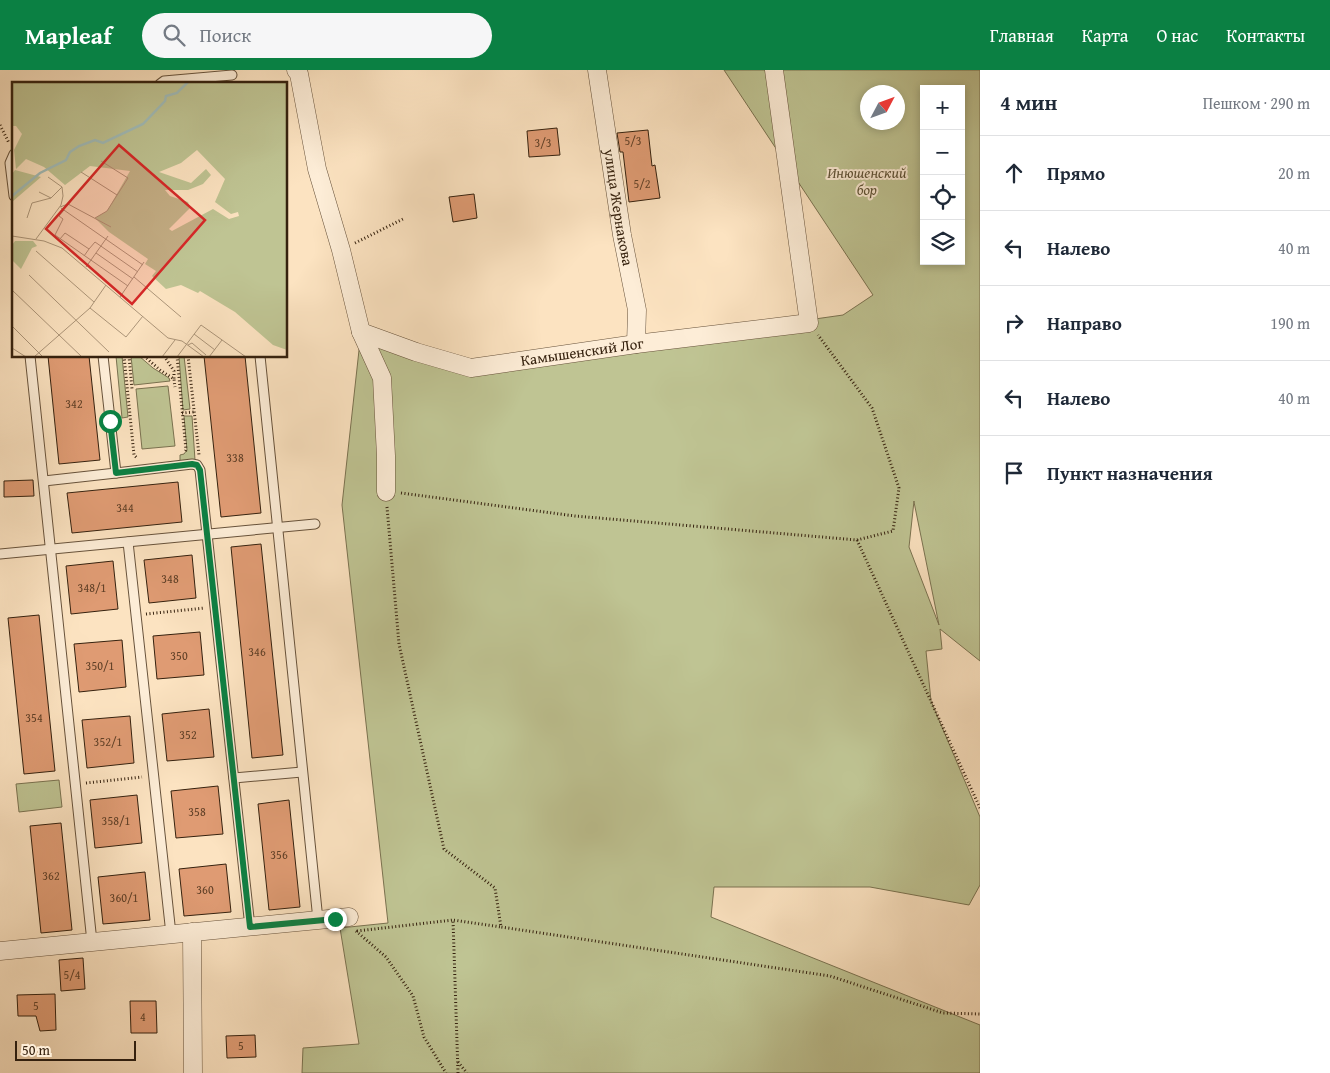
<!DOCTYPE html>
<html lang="ru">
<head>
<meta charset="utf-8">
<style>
  body { margin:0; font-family:"Gentium Book Plus",serif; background:#f6f6f7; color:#1f2937 }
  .controls { position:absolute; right:15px; top:15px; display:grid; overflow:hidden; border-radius:0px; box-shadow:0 2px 8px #0003 }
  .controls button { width:45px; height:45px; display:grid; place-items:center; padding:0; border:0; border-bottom:1px solid #e0e1e3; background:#fff; color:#1f2937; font:25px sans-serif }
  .compass { position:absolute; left:860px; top:15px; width:45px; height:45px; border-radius:50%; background:#fff; box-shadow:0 2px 8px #0003; rotate:49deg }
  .scale { position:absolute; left:15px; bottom:12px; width:121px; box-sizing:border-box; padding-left:5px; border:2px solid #35210e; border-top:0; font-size:14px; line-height:18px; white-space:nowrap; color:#35210e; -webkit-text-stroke:4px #fdedd7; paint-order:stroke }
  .stop { position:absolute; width:15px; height:15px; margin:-11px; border:4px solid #0b8043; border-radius:50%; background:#fff }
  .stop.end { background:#0b8043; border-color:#fff; box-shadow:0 1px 5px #0008 }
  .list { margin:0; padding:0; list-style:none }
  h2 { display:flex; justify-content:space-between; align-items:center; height:65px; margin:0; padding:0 20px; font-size:21px }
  h2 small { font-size:16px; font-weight:400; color:#747a83 }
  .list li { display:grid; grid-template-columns:32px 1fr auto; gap:15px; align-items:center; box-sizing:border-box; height:75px; padding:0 20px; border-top:1px solid #e0e1e3 }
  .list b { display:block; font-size:19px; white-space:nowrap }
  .list em { font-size:16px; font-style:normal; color:#747a83 }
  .icon { flex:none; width:28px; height:28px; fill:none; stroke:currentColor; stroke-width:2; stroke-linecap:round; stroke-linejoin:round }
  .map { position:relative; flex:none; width:980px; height:1003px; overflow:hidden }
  header { display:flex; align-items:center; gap:30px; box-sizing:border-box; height:70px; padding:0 25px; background:#0b8043; color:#fff }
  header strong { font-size:24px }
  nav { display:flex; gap:28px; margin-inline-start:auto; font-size:18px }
  .search { width:350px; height:45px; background:#f6f6f7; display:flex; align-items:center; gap:12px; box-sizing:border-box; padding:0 18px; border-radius:28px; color:#747a83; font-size:19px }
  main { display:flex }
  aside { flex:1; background:#fff }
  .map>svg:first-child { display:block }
</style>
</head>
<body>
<header>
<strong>Mapleaf</strong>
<div class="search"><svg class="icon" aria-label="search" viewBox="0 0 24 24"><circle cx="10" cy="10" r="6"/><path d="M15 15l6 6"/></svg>Поиск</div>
<nav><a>Главная</a><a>Карта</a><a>О нас</a><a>Контакты</a></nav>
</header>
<main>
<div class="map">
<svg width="980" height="1003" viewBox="0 0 980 1003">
  <rect width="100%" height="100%" fill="#fce3c1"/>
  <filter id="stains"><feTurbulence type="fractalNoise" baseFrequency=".004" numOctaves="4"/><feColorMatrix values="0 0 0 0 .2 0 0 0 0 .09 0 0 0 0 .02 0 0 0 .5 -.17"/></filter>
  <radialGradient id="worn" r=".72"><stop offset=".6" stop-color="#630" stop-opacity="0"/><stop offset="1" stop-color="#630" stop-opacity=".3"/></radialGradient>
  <!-- green -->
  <g fill="#bfc493" stroke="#7a7250" fill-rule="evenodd">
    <path d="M724,0H980V591L940,559L942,579L926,581L931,631L980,747V815L969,835L870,817H714L711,847L980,955V1003H302L303,978L359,974L340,858L388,853L342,435L361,262L471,298L843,245L873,225ZM924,19H961V191H924ZM868,22H898V52H868ZM914,431V432L939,555L909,477Z"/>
    <polygon points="116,286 122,286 128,347 122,348"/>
    <polygon points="131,286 139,286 153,298 169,308 170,311 134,315"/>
    <polygon points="179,286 184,286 190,339 183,340"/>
    <polygon points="168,316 175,376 142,379 136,319"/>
    <polygon points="184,346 192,346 195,390 180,391 180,385 184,384 187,380"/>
    <polygon points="59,710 62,737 19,742 16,714"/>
  </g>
  <!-- building -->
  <g fill="#df9b73" stroke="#35210e">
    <polygon points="557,58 560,85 529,87 527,61"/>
    <polygon points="648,60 652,96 655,95 660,128 629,132 623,82 620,82 617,63"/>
    <polygon points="474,124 477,148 453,152 449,127"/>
    <polygon points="48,286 89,286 100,390 59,394"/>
    <polygon points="204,286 245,286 261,443 221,447"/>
    <polygon points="33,410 34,426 4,427 4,411"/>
    <polygon points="178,412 182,452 72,463 67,423"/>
    <polygon points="261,474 283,685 252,688 231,477"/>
    <polygon points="192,485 196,528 149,533 144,490"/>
    <polygon points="113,491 118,539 71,544 66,496"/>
    <polygon points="39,545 55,701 24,704 8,548"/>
    <polygon points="200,562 204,605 157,609 153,566"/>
    <polygon points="122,570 126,617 79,622 74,574"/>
    <polygon points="209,639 214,687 167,691 162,644"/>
    <polygon points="130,646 134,693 87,698 82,650"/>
    <polygon points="218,716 223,764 176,768 171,721"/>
    <polygon points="137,725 142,773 95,778 90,730"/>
    <polygon points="289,730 300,837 269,840 258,734"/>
    <polygon points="61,753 72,860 41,863 30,756"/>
    <polygon points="226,794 231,842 184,846 179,799"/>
    <polygon points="145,802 150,850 103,854 98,807"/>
    <polygon points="83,888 85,919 61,921 59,890"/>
    <polygon points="55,924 56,960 40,961 36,946 18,946 17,925"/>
    <polygon points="130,931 156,931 157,963 131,963"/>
    <polygon points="255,965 256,987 227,988 226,966"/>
  </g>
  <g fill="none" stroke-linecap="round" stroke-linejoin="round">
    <defs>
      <g id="lane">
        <polyline points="160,14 164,11 232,5"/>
        <polyline points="14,84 10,93 14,126"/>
        <polyline points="30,286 92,872"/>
        <polyline points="260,286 318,850"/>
        <polyline points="116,403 192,394 197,395 200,400 250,857"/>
        <polyline points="44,411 116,403 103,286"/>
        <polyline points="128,472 171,864"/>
        <polyline points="0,484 315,454"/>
        <polyline points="234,708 302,702"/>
      </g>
      <g id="street">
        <polyline points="296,0 299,4 317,99 341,180 361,262 382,308 386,386 386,422"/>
        <path id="s1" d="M597,0L622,165L637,240L636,274"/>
        <path id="s2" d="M361,262L416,282L471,298L636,274L809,253L774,0"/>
        <polyline points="192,862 193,1003"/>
        <polyline points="0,881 349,847"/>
      </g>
    </defs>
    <!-- lane casing -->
    <use href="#lane" stroke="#67523b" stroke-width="11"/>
    <!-- street casing -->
    <use href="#street" stroke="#67523b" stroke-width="19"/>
    <!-- path -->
    <g stroke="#35210e" stroke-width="3" stroke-dasharray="1 2.5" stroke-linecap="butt">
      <polyline points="0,55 9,73"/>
      <polyline points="355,173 403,149"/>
      <polyline points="124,286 134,385 137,388"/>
      <polyline points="129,286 132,319"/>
      <polyline points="144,286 160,300 174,309 175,317"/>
      <polyline points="164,286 174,301 174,309"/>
      <polyline points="177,286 186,380 185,382"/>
      <polyline points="188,286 199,385"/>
      <polyline points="182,343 194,342"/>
      <polyline points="401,423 575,446 857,470 893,461 899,418 872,338 818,265"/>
      <polyline points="387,437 399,574 444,779 495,818 501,857 830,906 943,943 980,944"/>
      <polyline points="857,470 980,738"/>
      <polyline points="146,544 205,538"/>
      <polyline points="86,713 142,707"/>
      <polyline points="356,861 386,887 413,926 424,967 446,1003"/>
      <polyline points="357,861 453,850"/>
      <polyline points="458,992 467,1003"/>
      <polyline points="458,1003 453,850 501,857"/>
    </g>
    <!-- lane -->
    <use href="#lane" stroke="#fdedd7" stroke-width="9"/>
    <!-- street -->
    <use href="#street" stroke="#fdedd7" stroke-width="18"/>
  </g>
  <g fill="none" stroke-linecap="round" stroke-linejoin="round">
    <!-- route -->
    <polyline stroke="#0b8043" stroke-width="6" points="110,351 116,403 192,394 197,395 200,400 250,857 335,849"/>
  </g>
  <g text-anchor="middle" stroke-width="4" stroke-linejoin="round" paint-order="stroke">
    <!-- number labels -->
    <g font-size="12" fill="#604027">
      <text x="633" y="75">5/3</text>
      <text x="543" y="77">3/3</text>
      <text x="642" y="118">5/2</text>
      <text x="74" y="338">342</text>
      <text x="235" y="392">338</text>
      <text x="125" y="442">344</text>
      <text x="170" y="513">348</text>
      <text x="92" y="522">348/1</text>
      <text x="257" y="586">346</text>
      <text x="179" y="590">350</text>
      <text x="100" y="600">350/1</text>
      <text x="34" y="652">354</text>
      <text x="188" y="669">352</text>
      <text x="108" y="676">352/1</text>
      <text x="197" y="746">358</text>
      <text x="116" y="755">358/1</text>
      <text x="279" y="789">356</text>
      <text x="51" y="810">362</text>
      <text x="205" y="824">360</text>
      <text x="124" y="832">360/1</text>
      <text x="72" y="909">5/4</text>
      <text x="36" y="940">5</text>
      <text x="143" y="951">4</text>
      <text x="241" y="980">5</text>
    </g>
    <!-- park labels -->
    <g font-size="15" font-style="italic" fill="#5e5236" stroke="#fdedd7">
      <text x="867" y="108">Инюшенский<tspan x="867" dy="17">бор</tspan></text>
    </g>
    <!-- street labels -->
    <g font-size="15" fill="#35210e" stroke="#fdedd7">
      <text dy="5" stroke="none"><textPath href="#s1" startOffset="139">улица Жернакова</textPath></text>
      <text dy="5" stroke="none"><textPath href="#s2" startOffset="228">Камышенский Лог</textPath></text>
    </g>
  </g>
  <!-- overview -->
  <g transform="translate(12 12)">
    <rect width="275" height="275" fill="#fce3c1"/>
    <path d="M0,0H275V268L261,263L223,230L188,209L186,211L169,203L154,207L140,194L144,189L133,182L136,177L97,150L83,136L95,129L118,89L78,84L53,103L32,85L14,77L4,87L2,68L10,52L4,44H0ZM185,68L213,97L203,120L219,132L226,130L227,134L217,137L201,127L160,149L157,147L178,126L176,120L158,114L153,108H176L191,102L199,93L194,87L179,101L147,90L169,81ZM3,88L29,95L0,120V92ZM3,159H21L25,164L20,166L9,187L0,178V163Z" fill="#bfc493" fill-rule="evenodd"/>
    <path fill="none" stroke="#a1bdba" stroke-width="2.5" d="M0,114L28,91L54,78L58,70L67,64L83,58L91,61L131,42L153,19L154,14L165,11L176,0"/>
    <path fill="none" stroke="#ac9579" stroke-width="1" d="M69,90L105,113M27,110L39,116L50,105M48,125L56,122L99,145M49,126L131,183M52,128L47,134L51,137L43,153L116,204M15,136L20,121L39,116M83,136L95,129L116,96L89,79M0,154L32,159L50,166L156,256L170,259L192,275M24,157L49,123L51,114L50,105L36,95M48,157L53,151L77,167L72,174M77,167L83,160L126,190M24,169L82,220M84,171L121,197M74,185L96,154M17,193L97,270M122,195L169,235M0,208L70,275M108,215L132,180M78,226L114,255L131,234M0,244L31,275M182,252L203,268M176,263L180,261L194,273M0,266L14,275M22,275L78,226L94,203M150,275L163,258M165,275L189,243L234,275M197,275L210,258"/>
    <path fill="#d62828" fill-opacity="0.15" stroke="#d62828" stroke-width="2.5" d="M107,63L193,138L120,222L34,147Z"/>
    <rect width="275" height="275" fill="none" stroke="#35210e" stroke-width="2.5"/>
  </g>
  <rect width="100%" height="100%" filter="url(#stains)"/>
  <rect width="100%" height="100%" fill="url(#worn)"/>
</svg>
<div class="controls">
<button>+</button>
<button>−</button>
<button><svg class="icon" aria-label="locate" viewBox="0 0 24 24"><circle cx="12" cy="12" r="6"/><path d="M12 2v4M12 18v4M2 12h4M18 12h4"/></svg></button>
<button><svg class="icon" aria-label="layers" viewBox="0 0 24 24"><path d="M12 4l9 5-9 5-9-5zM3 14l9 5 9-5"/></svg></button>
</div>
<svg class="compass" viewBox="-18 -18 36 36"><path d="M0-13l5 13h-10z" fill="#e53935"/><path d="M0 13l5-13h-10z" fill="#747a83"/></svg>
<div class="scale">50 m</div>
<div class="stop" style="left:110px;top:351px"></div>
<div class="stop end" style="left:335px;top:849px"></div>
</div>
<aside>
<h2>4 мин<small>Пешком · 290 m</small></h2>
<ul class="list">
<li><svg class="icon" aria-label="ahead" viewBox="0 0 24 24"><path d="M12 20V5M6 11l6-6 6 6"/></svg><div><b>Прямо</b></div><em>20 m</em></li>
<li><svg class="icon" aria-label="left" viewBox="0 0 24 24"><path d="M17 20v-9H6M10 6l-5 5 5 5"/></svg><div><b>Налево</b></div><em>40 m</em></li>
<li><svg class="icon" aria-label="right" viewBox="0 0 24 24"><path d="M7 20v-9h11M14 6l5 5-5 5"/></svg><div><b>Направо</b></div><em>190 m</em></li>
<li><svg class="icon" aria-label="left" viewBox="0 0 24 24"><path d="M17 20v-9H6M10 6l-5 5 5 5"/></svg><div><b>Налево</b></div><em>40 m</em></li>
<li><svg class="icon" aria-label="arrive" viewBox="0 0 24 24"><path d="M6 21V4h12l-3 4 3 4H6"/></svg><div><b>Пункт назначения</b></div></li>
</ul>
</aside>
</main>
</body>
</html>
